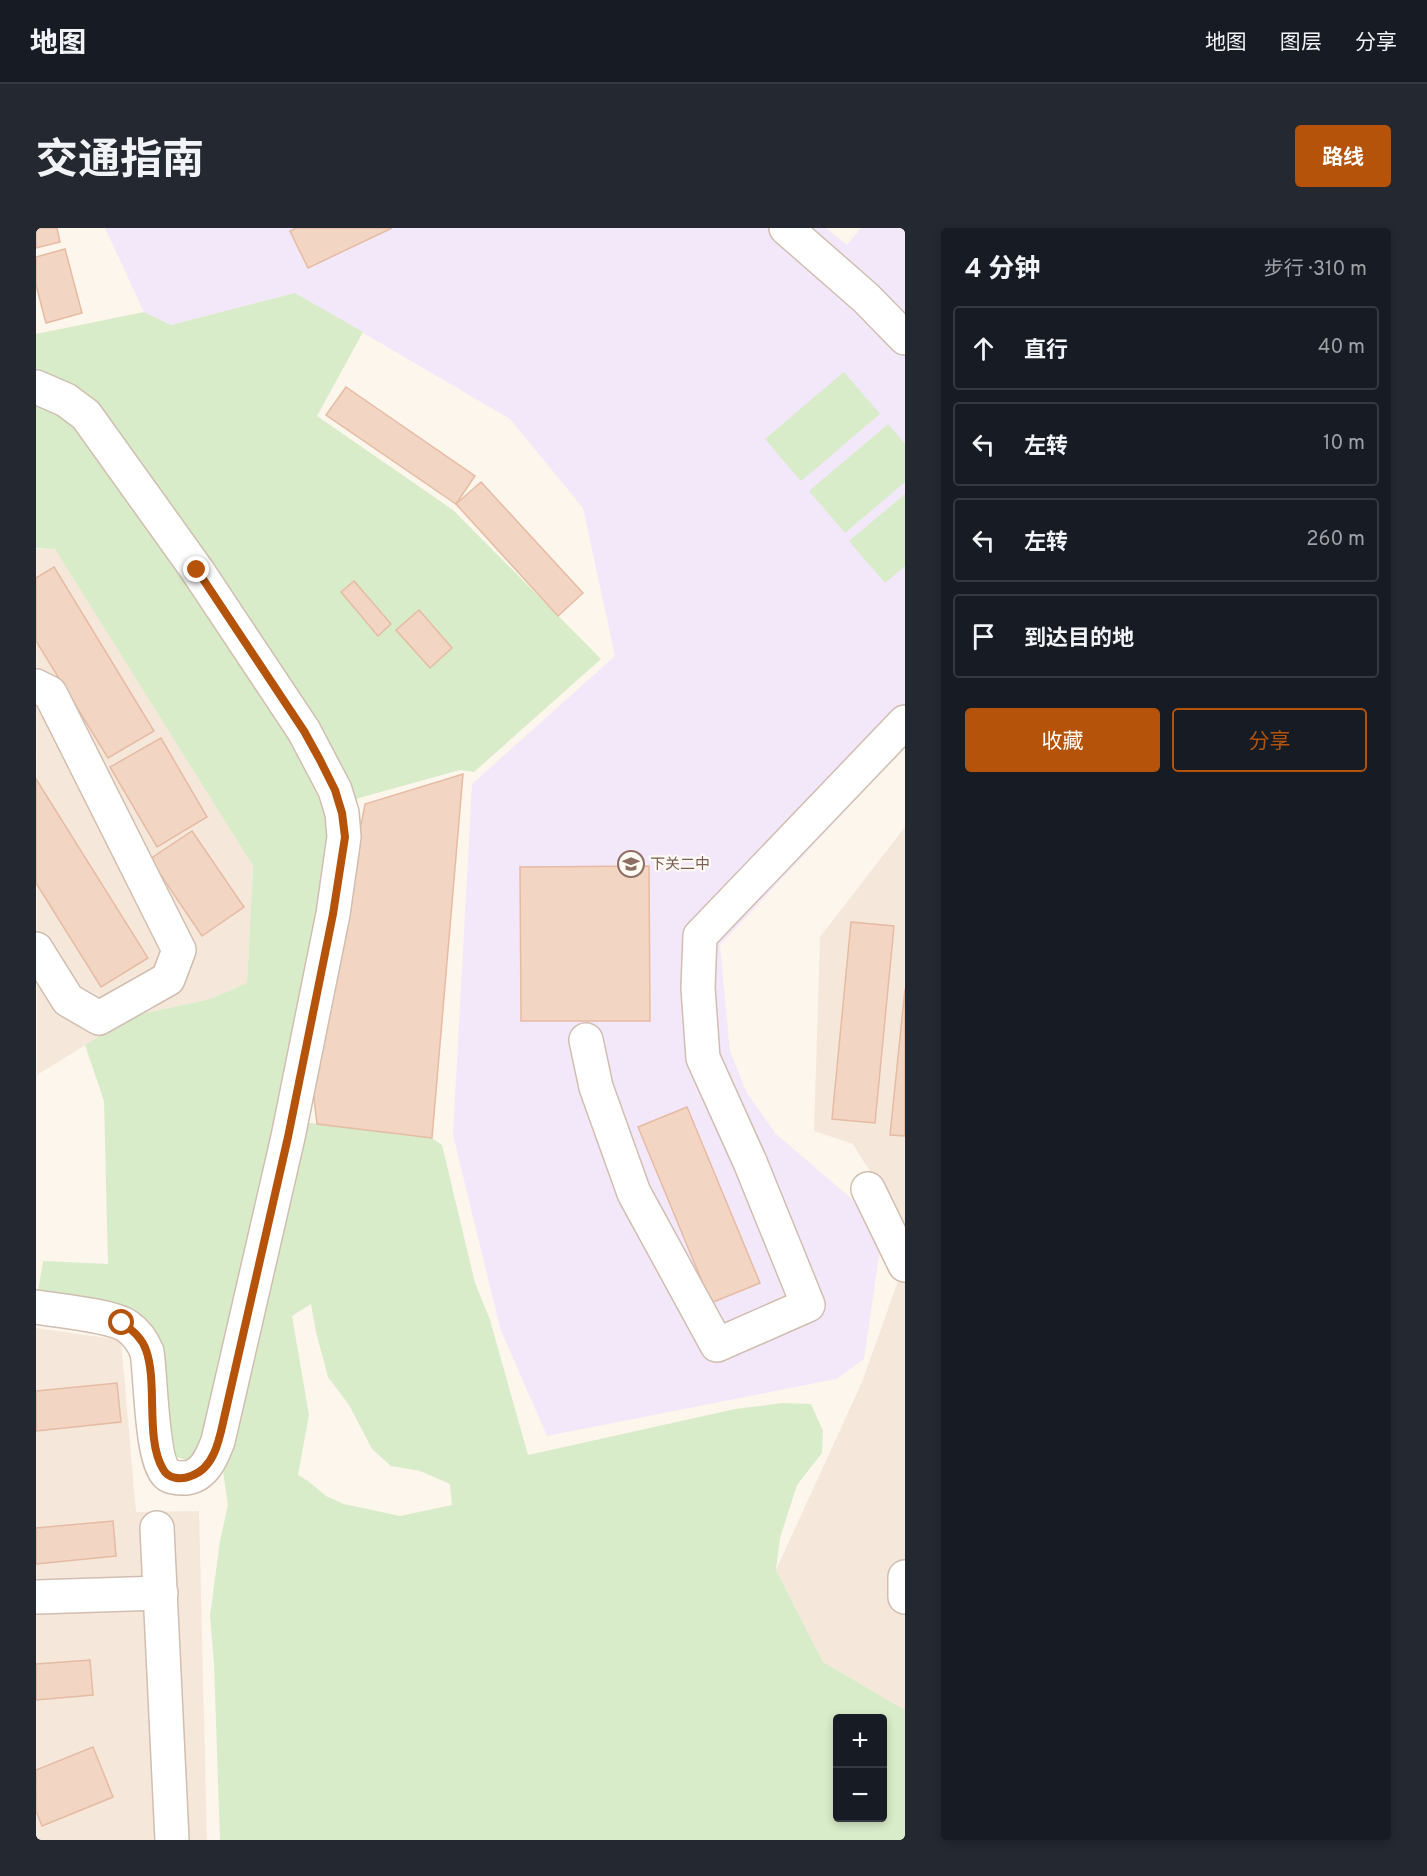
<!DOCTYPE html>
<html lang="zh">
<head>
<meta charset="utf-8">
<style>
  body { margin:0; font-family:Overpass,"Noto Sans SC",sans-serif; background:#242831; color:#f1f3f6 }
  .controls { position:absolute; right:18px; bottom:18px; display:grid; overflow:hidden; border-radius:6px; box-shadow:0 3px 9px #0003 }
  .controls button { width:54px; height:54px; display:grid; place-items:center; padding:0; border:0; border-bottom:2px solid #363941; background:#171b24; color:#f1f3f6; font:30px sans-serif }
  .stop { position:absolute; width:18px; height:18px; margin:-14px; border:4px solid #b45309; border-radius:50%; background:#fff }
  .stop.end { background:#b45309; border-color:#fff; box-shadow:0 2px 6px #0008 }
  .list { margin:0; padding:0; list-style:none }
  h2 { display:flex; justify-content:space-between; align-items:center; height:78px; margin:0; padding:0 24px; font-size:26px }
  h2 small { font-size:20px; font-weight:400; color:#9ea1a6 }
  .list li { display:grid; grid-template-columns:39px 1fr auto; gap:18px; align-items:center; box-sizing:border-box; height:84px; margin:0 12px 12px; padding:0 12px; border:2px solid #363941; border-radius:6px }
  .list b { display:block; font-size:22px; white-space:nowrap }
  .list em { font-size:20px; font-style:normal; color:#9ea1a6 }
  .actions { display:flex; gap:12px; padding:18px 24px }
  .actions a { flex:1; padding:14px 0; border:2px solid #b45309; border-radius:6px; text-align:center; font-size:21px; color:#b45309 }
  .actions .main { background:#b45309; color:#fff }
  .icon { flex:none; width:33px; height:33px; fill:none; stroke:currentColor; stroke-width:2; stroke-linecap:round; stroke-linejoin:round }
  .map { position:relative; flex:none; width:869px; height:1612px; overflow:hidden; border-radius:6px }
  header { display:flex; align-items:center; gap:36px; box-sizing:border-box; height:84px; padding:0 30px; background:#171b24; border-bottom:2px solid #363941 }
  header strong { font-size:28px }
  nav { display:flex; gap:33px; margin-inline-start:auto; font-size:21px }
  .intro { display:flex; align-items:center; justify-content:space-between; box-sizing:border-box; height:144px; padding:0 36px }
  h1 { margin:0; font-size:42px }
  .button { padding:15px 27px; border-radius:6px; background:#b45309; color:#fff; font-size:21px; font-weight:700 }
  main { display:flex; gap:36px; padding:0 36px }
  aside { flex:1; background:#171b24; border-radius:6px; box-shadow:0 3px 9px #0003 }
  .map>svg:first-child { display:block }
</style>
</head>
<body>
<header>
<strong>地图</strong>
<nav><a>地图</a><a>图层</a><a>分享</a></nav>
</header>
<div class="intro"><h1>交通指南</h1><a class="button">路线</a></div>
<main>
<div class="map">
<svg width="869" height="1612" viewBox="0 0 869 1612">
  <rect width="100%" height="100%" fill="#fdf6ec"/>
  <!-- residential -->
  <g fill="#f5e8da">
    <polygon points="19,320 217,638 211,755 174,771 96,788 1,847 0,321"/>
    <polygon points="869,599 869,1000 817,916 778,903 784,709"/>
    <polygon points="869,1034 869,1482 787,1434 740,1342 826,1154"/>
    <polygon points="0,1100 85,1112 100,1284 163,1283 171,1612 0,1612"/>
  </g>
  <!-- education -->
  <polygon fill="#f3e8fa" points="69,0 790,0 811,17 825,0 869,0 869,519 684,717 694,823 711,865 740,906 831,984 844,1021 828,1131 800,1151 511,1208 464,1100 417,907 436,556 579,428 547,280 474,191 259,65 135,97 108,84"/>
  <!-- green -->
  <g fill="#d8ecc9" fill-rule="evenodd">
    <path d="M259,65L327,104L281,188L417,282L565,431L438,544L424,542L323,570L296,590L299,623L245,889L281,896L396,910L406,917L439,1055L454,1092L492,1227L699,1181L747,1175L775,1176L787,1203L786,1225L761,1257L744,1310L740,1342L787,1434L869,1482V1612H184L178,1435L174,1388L184,1313L192,1277L187,1243L137,1228L129,1134L113,1093L96,1086L1,1070L7,1033L72,1036L68,873L49,817L96,788L174,771L211,755L217,638L19,321L0,320V106L108,84L135,97ZM275,1076L280,1104L292,1149L313,1177L336,1221L355,1238L384,1243L414,1256L416,1277L364,1288L308,1276L290,1268L272,1253L262,1247L273,1187L256,1088ZM802,1490H846V1590H802Z"/>
    <polygon points="808,144 844,186 765,253 729,211"/>
    <polygon points="852,196 869,216 869,254 809,305 773,263"/>
    <polygon points="869,266 869,338 849,355 813,313"/>
  </g>
  <!-- building -->
  <g fill="#f3d5c3" stroke="#e6bba3" stroke-width="1.5">
    <polygon points="0,0 21,0 24,14 0,20"/>
    <polygon points="260,0 356,0 272,40 254,3"/>
    <polygon points="29,21 46,85 10,95 0,57 0,29"/>
    <polygon points="310,159 439,248 420,276 290,187"/>
    <polygon points="445,254 547,365 522,388 420,276"/>
    <polygon points="18,339 118,503 72,530 0,413 0,350"/>
    <polygon points="318,353 355,396 342,408 305,364"/>
    <polygon points="383,382 416,420 394,440 360,402"/>
    <polygon points="125,510 171,589 121,619 74,539"/>
    <polygon points="427,546 396,910 281,896 276,853 329,576"/>
    <polygon points="0,551 112,730 65,759 0,655"/>
    <polygon points="156,603 208,679 166,708 114,631"/>
    <polygon points="613,638 614,793 485,793 484,639"/>
    <polygon points="815,694 858,698 839,895 796,891"/>
    <polygon points="869,761 869,908 854,907"/>
    <polygon points="651,879 724,1055 675,1075 602,899"/>
    <polygon points="81,1155 85,1194 0,1203 0,1163"/>
    <polygon points="77,1293 80,1328 0,1336 0,1300"/>
    <polygon points="54,1432 57,1467 0,1472 0,1436"/>
    <polygon points="57,1519 77,1569 6,1598 0,1583 0,1542"/>
  </g>
  <g fill="none" stroke-linecap="round" stroke-linejoin="round">
    <defs>
      <g id="minor">
        <polyline points="750,0 830,70 869,110"/>
        <path d="M0,159L30,172L50,187L161,342L268,503L299,562L306,585L308,609L297,686L252,909L182,1213C176,1229 168,1248 150,1250C144,1250 137,1250 132,1247C115,1234 115,1148 111,1124C107,1114 101,1105 91,1098C74,1087 22,1083 0,1079"/>
        <polyline points="0,458 14,465 143,722 132,751 63,790 32,772 0,721"/>
        <polyline points="550,812 560,859 598,965 681,1117 772,1077 714,934 667,830 662,760 664,708 869,494"/>
        <polyline points="832,961 869,1037"/>
        <polyline points="121,1300 136,1612"/>
        <polyline points="869,1349 869,1369"/>
        <polyline points="0,1369 125,1365"/>
      </g>
    </defs>
    <!-- minor casing -->
    <use href="#minor" stroke="#d1beb0" stroke-width="36"/>
    <!-- minor -->
    <use href="#minor" stroke="#fff" stroke-width="33"/>
  </g>
  <g fill="none" stroke-linecap="round" stroke-linejoin="round">
    <!-- route -->
    <path stroke="#b45309" stroke-width="8" d="M86,1095C97,1102 106,1110 110,1122C122,1155 109,1211 127,1241C132,1251 145,1252 155,1248C180,1240 184,1207 189,1186L252,909L297,686L309,609L306,585L299,562L284,532L268,503L161,342"/>
  </g>
  <!-- icons -->
  <defs>
    <symbol id="school-ring" viewBox="-11 -11 22 22"><circle r="9.5" fill="#fffaf3" stroke="#8d6e63" stroke-width="1.5"/><path d="M0-5L7-2L0 1L-7-2ZM-4 1L0 2.5L4 1V4Q0 6-4 4Z" fill="#8d6e63"/></symbol>
  </defs>
  <g fill-rule="evenodd">
    <use href="#school-ring" x="580" y="621" width="30" height="30"/>
  </g>
  <g text-anchor="middle" stroke-width="4.5" stroke-linejoin="round" paint-order="stroke">
    <!-- education labels -->
    <g font-size="15" fill="#785e54" stroke="#fffaf3" text-anchor="start">
      <text x="614" y="641">下关二中</text>
    </g>
  </g>
</svg>
<div class="controls">
<button>+</button>
<button>−</button>
</div>
<div class="stop" style="left:86px;top:1095px"></div>
<div class="stop end" style="left:161px;top:342px"></div>
</div>
<aside>
<h2>4 分钟<small>步行 · 310 m</small></h2>
<ul class="list">
<li><svg class="icon" aria-label="ahead" viewBox="0 0 24 24"><path d="M12 20V5M6 11l6-6 6 6"/></svg><div><b>直行</b></div><em>40 m</em></li>
<li><svg class="icon" aria-label="left" viewBox="0 0 24 24"><path d="M17 20v-9H6M10 6l-5 5 5 5"/></svg><div><b>左转</b></div><em>10 m</em></li>
<li><svg class="icon" aria-label="left" viewBox="0 0 24 24"><path d="M17 20v-9H6M10 6l-5 5 5 5"/></svg><div><b>左转</b></div><em>260 m</em></li>
<li><svg class="icon" aria-label="arrive" viewBox="0 0 24 24"><path d="M6 21V4h12l-3 4 3 4H6"/></svg><div><b>到达目的地</b></div></li>
</ul>
<div class="actions"><a class="main">收藏</a><a>分享</a></div>
</aside>
</main>
</body>
</html>
